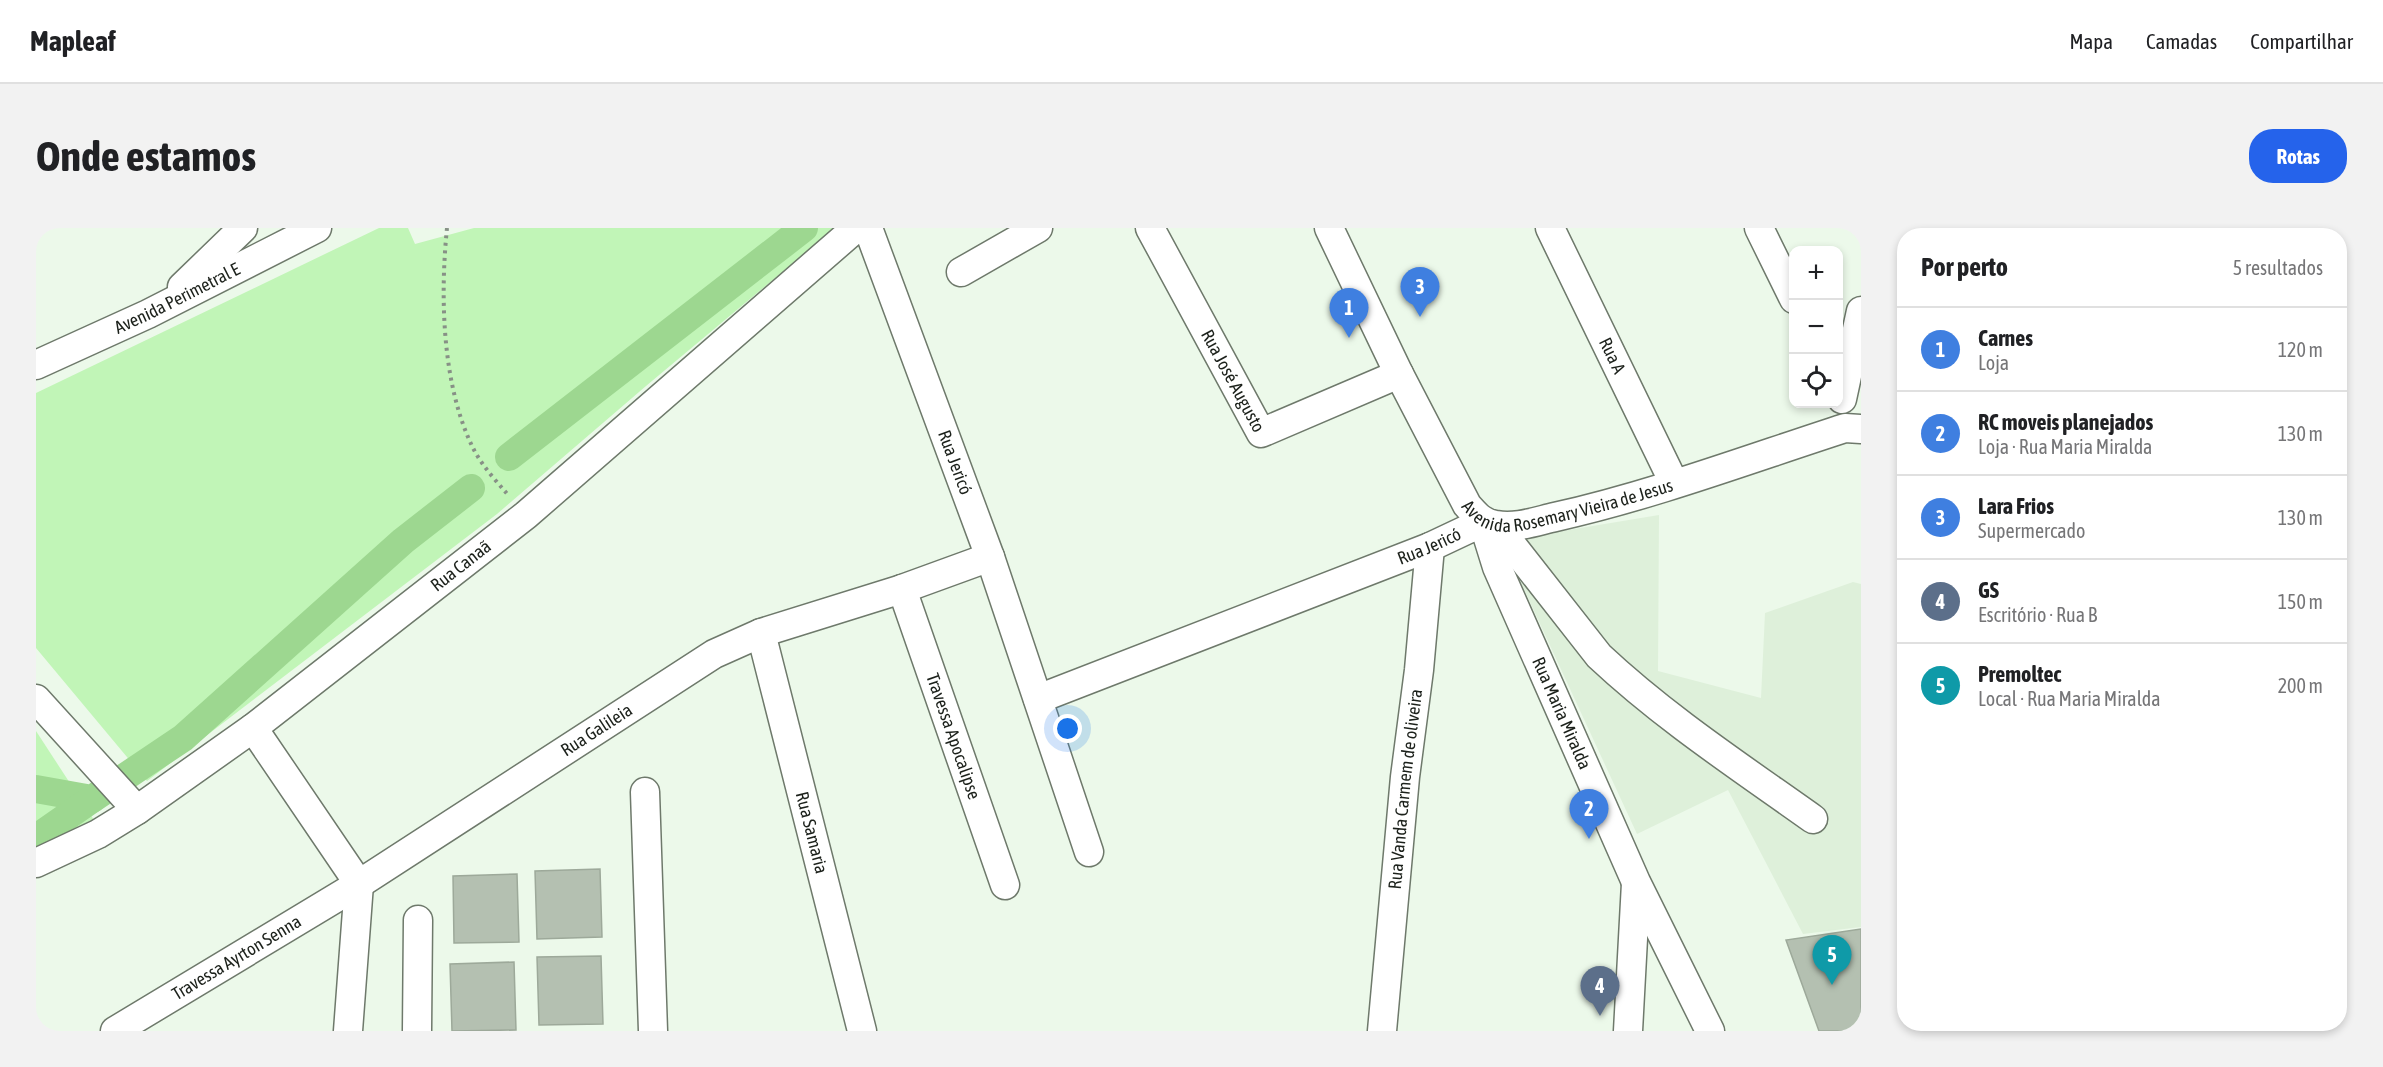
<!DOCTYPE html>
<html lang="pt">
<head>
<meta charset="utf-8">
<style>
  body { margin:0; font-family:"Asap Condensed",sans-serif; background:#f2f2f2; color:#202124 }
  .controls { position:absolute; right:18px; top:18px; display:grid; overflow:hidden; border-radius:12px; box-shadow:0 3px 9px #0003 }
  .controls button { width:54px; height:54px; display:grid; place-items:center; padding:0; border:0; border-bottom:2px solid #e0e0e0; background:#fff; color:#202124; font:30px sans-serif }
  .you { position:absolute; left:1032px; top:501px; width:21px; height:21px; margin:-15px; border:4px solid #fff; border-radius:50%; background:#1a73e8; box-shadow:0 0 0 9px #1a73e833 }
  .badge { display:grid; place-items:center; width:39px; height:39px; border-radius:50%; background:#2563eb; color:#fff; font-size:20px; font-weight:700 }
  .pin { position:absolute; translate:-50% -50px; filter:drop-shadow(0 2px 3px #0008) }
  .pin::after { content:''; position:absolute; top:32px; width:21px; height:18px; background:inherit; clip-path:polygon(0 0,100% 0,50% 100%) }
  .list { margin:0; padding:0; list-style:none }
  h2 { display:flex; justify-content:space-between; align-items:center; height:78px; margin:0; padding:0 24px; font-size:26px }
  h2 small { font-size:20px; font-weight:400; color:#757577 }
  .list li { display:grid; grid-template-columns:39px 1fr auto; gap:18px; align-items:center; box-sizing:border-box; height:84px; padding:0 24px; border-top:2px solid #e0e0e0 }
  .list b { display:block; font-size:22px; white-space:nowrap }
  .list p { margin:0; font-size:20px; white-space:nowrap; color:#757577 }
  .list em { font-size:20px; font-style:normal; color:#757577 }
  .icon { flex:none; width:33px; height:33px; fill:none; stroke:currentColor; stroke-width:2; stroke-linecap:round; stroke-linejoin:round }
  .map { position:relative; flex:none; width:1825px; height:803px; overflow:hidden; border-radius:24px }
  header { display:flex; align-items:center; gap:36px; box-sizing:border-box; height:84px; padding:0 30px; background:#fff; border-bottom:2px solid #e0e0e0 }
  header strong { font-size:28px }
  nav { display:flex; gap:33px; margin-inline-start:auto; font-size:21px }
  .intro { display:flex; align-items:center; justify-content:space-between; box-sizing:border-box; height:144px; padding:0 36px }
  h1 { margin:0; font-size:42px }
  .button { padding:15px 27px; border-radius:24px; background:#2563eb; color:#fff; font-size:21px; font-weight:700 }
  main { display:flex; gap:36px; padding:0 36px }
  aside { flex:1; background:#fff; border-radius:24px; box-shadow:0 3px 9px #0003 }
  .map>svg:first-child { display:block }
</style>
</head>
<body>
<header>
<strong>Mapleaf</strong>
<nav><a>Mapa</a><a>Camadas</a><a>Compartilhar</a></nav>
</header>
<div class="intro"><h1>Onde estamos</h1><a class="button">Rotas</a></div>
<main>
<div class="map">
<svg width="1825" height="803" viewBox="0 0 1825 803">
  <rect width="100%" height="100%" fill="#ecf9ea"/>
  <!-- built -->
  <polygon fill="#def0da" points="1623,287 1622,443 1725,470 1729,385 1817,354 1825,356 1825,699 1767,706 1692,562 1601,606 1468,318 1490,309"/>
  <!-- green -->
  <g fill="#c1f5b7">
    <polygon points="343,0 372,0 379,16 438,0 799,0 610,158 461,286 111,553 0,420 0,165"/>
    <polygon points="0,503 58,592 0,618"/>
  </g>
  <g fill="none" stroke-linecap="round" stroke-linejoin="round">
    <!-- canal -->
    <g stroke="#9dd790" stroke-width="28">
      <polyline points="473,229 768,0"/>
      <polyline points="0,561 56,571 147,510 367,313 435,260"/>
      <polyline points="0,610 56,571"/>
    </g>
  </g>
  <!-- building -->
  <g fill="#b4c0b1" stroke="#9da99a" stroke-width="1.5">
    <polygon points="564,641 566,709 501,711 499,643"/>
    <polygon points="481,646 483,714 418,715 417,648"/>
    <polygon points="1825,701 1825,803 1783,803 1750,712"/>
    <polygon points="565,728 567,796 503,797 501,729"/>
    <polygon points="478,734 480,802 416,803 414,736"/>
  </g>
  <g fill="none" stroke-linecap="round" stroke-linejoin="round">
    <defs>
      <g id="minor">
        <path id="s1" d="M832,0L954,329L1053,624"/>
        <path id="s2" d="M1114,0L1225,205L1363,146"/>
        <path id="s3" d="M1293,0L1363,146L1431,277C1440,287 1446,295 1460,297C1479,301 1501,293 1519,289C1617,267 1713,231 1809,200L1825,201"/>
        <path id="s4" d="M1514,0L1638,255"/>
        <polyline points="1723,0 1758,71"/>
        <polyline points="925,44 1002,0"/>
        <polyline points="146,59 207,0"/>
        <path id="s5" d="M0,137L112,86L281,0"/>
        <polyline points="1806,171 1825,83"/>
        <path d="M1461,298L1563,428C1628,489 1704,539 1777,591"/>
        <path id="s6" d="M866,361L969,657"/>
        <path id="s7" d="M725,405L826,803"/>
        <polyline points="0,471 101,582"/>
        <path id="s8" d="M1002,471L1394,319L1447,294L1461,339L1600,654L1674,803"/>
        <polyline points="217,500 323,656"/>
        <polyline points="609,564 617,803"/>
        <path id="s9" d="M0,635L62,606L101,582L217,500L490,287L820,0"/>
        <path id="s10" d="M79,803L323,656L678,426L725,405L866,361L954,329"/>
        <polyline points="312,803 323,656"/>
        <polyline points="381,803 382,692"/>
        <path id="s11" d="M1346,803L1369,549L1383,442L1394,319"/>
        <polyline points="1592,803 1600,655"/>
      </g>
    </defs>
    <!-- minor casing -->
    <use href="#minor" stroke="#6e796b" stroke-width="31"/>
    <!-- path -->
    <path stroke="#879086" stroke-width="4" stroke-dasharray="3 4.5" stroke-linecap="butt" d="M411,0C404,69 406,157 437,220C446,238 461,254 473,268"/>
    <!-- minor -->
    <use href="#minor" stroke="#fff" stroke-width="28"/>
  </g>
  <g text-anchor="middle" stroke-width="5" stroke-linejoin="round" paint-order="stroke">
    <!-- street labels -->
    <g font-size="18" fill="#1c211b" stroke="#fff">
      <text dy="6" stroke="none"><textPath href="#s5" startOffset="156">Avenida Perimetral E</textPath></text>
      <text dy="6" stroke="none"><textPath href="#s4" startOffset="142">Rua A</textPath></text>
      <text dy="6" stroke="none"><textPath href="#s2" startOffset="174">Rua José Augusto</textPath></text>
      <text dy="6" stroke="none"><textPath href="#s1" startOffset="250">Rua Jericó</textPath></text>
      <text dy="6" stroke="none"><textPath href="#s3" startOffset="417">Avenida Rosemary Vieira de Jesus</textPath></text>
      <text dy="6" stroke="none"><textPath href="#s8" startOffset="420">Rua Jericó</textPath></text>
      <text dy="6" stroke="none"><textPath href="#s9" startOffset="520">Rua Canaã</textPath></text>
      <text dy="6" stroke="none"><textPath href="#s8" startOffset="686">Rua Maria Miralda</textPath></text>
      <text dy="6" stroke="none"><textPath href="#s10" startOffset="568">Rua Galileia</textPath></text>
      <text dy="6" stroke="none"><textPath href="#s6" startOffset="156">Travessa Apocalipse</textPath></text>
      <text dy="6" stroke="none"><textPath href="#s11" startOffset="243">Rua Vanda Carmem de oliveira</textPath></text>
      <text dy="6" stroke="none"><textPath href="#s7" startOffset="206">Rua Samaria</textPath></text>
      <text dy="6" stroke="none"><textPath href="#s10" startOffset="142">Travessa Ayrton Senna</textPath></text>
    </g>
  </g>
</svg>
<div class="controls">
<button>+</button>
<button>−</button>
<button><svg class="icon" aria-label="locate" viewBox="0 0 24 24"><circle cx="12" cy="12" r="6"/><path d="M12 2v4M12 18v4M2 12h4M18 12h4"/></svg></button>
</div>
<div class="you"></div>
<div class="pin badge" style="left:1313px;top:110px;background:#3f7fe0">1</div>
<div class="pin badge" style="left:1553px;top:611px;background:#3f7fe0">2</div>
<div class="pin badge" style="left:1384px;top:89px;background:#3f7fe0">3</div>
<div class="pin badge" style="left:1564px;top:788px;background:#5c6f8a">4</div>
<div class="pin badge" style="left:1796px;top:757px;background:#0f9aa8">5</div>
</div>
<aside>
<h2>Por perto<small>5 resultados</small></h2>
<ul class="list">
<li><span class="badge" style="background:#3f7fe0">1</span><div><b>Carnes</b><p>Loja</p></div><em>120 m</em></li>
<li><span class="badge" style="background:#3f7fe0">2</span><div><b>RC moveis planejados</b><p>Loja · Rua Maria Miralda</p></div><em>130 m</em></li>
<li><span class="badge" style="background:#3f7fe0">3</span><div><b>Lara Frios</b><p>Supermercado</p></div><em>130 m</em></li>
<li><span class="badge" style="background:#5c6f8a">4</span><div><b>GS</b><p>Escritório · Rua B</p></div><em>150 m</em></li>
<li><span class="badge" style="background:#0f9aa8">5</span><div><b>Premoltec</b><p>Local · Rua Maria Miralda</p></div><em>200 m</em></li>
</ul>
</aside>
</main>
</body>
</html>
